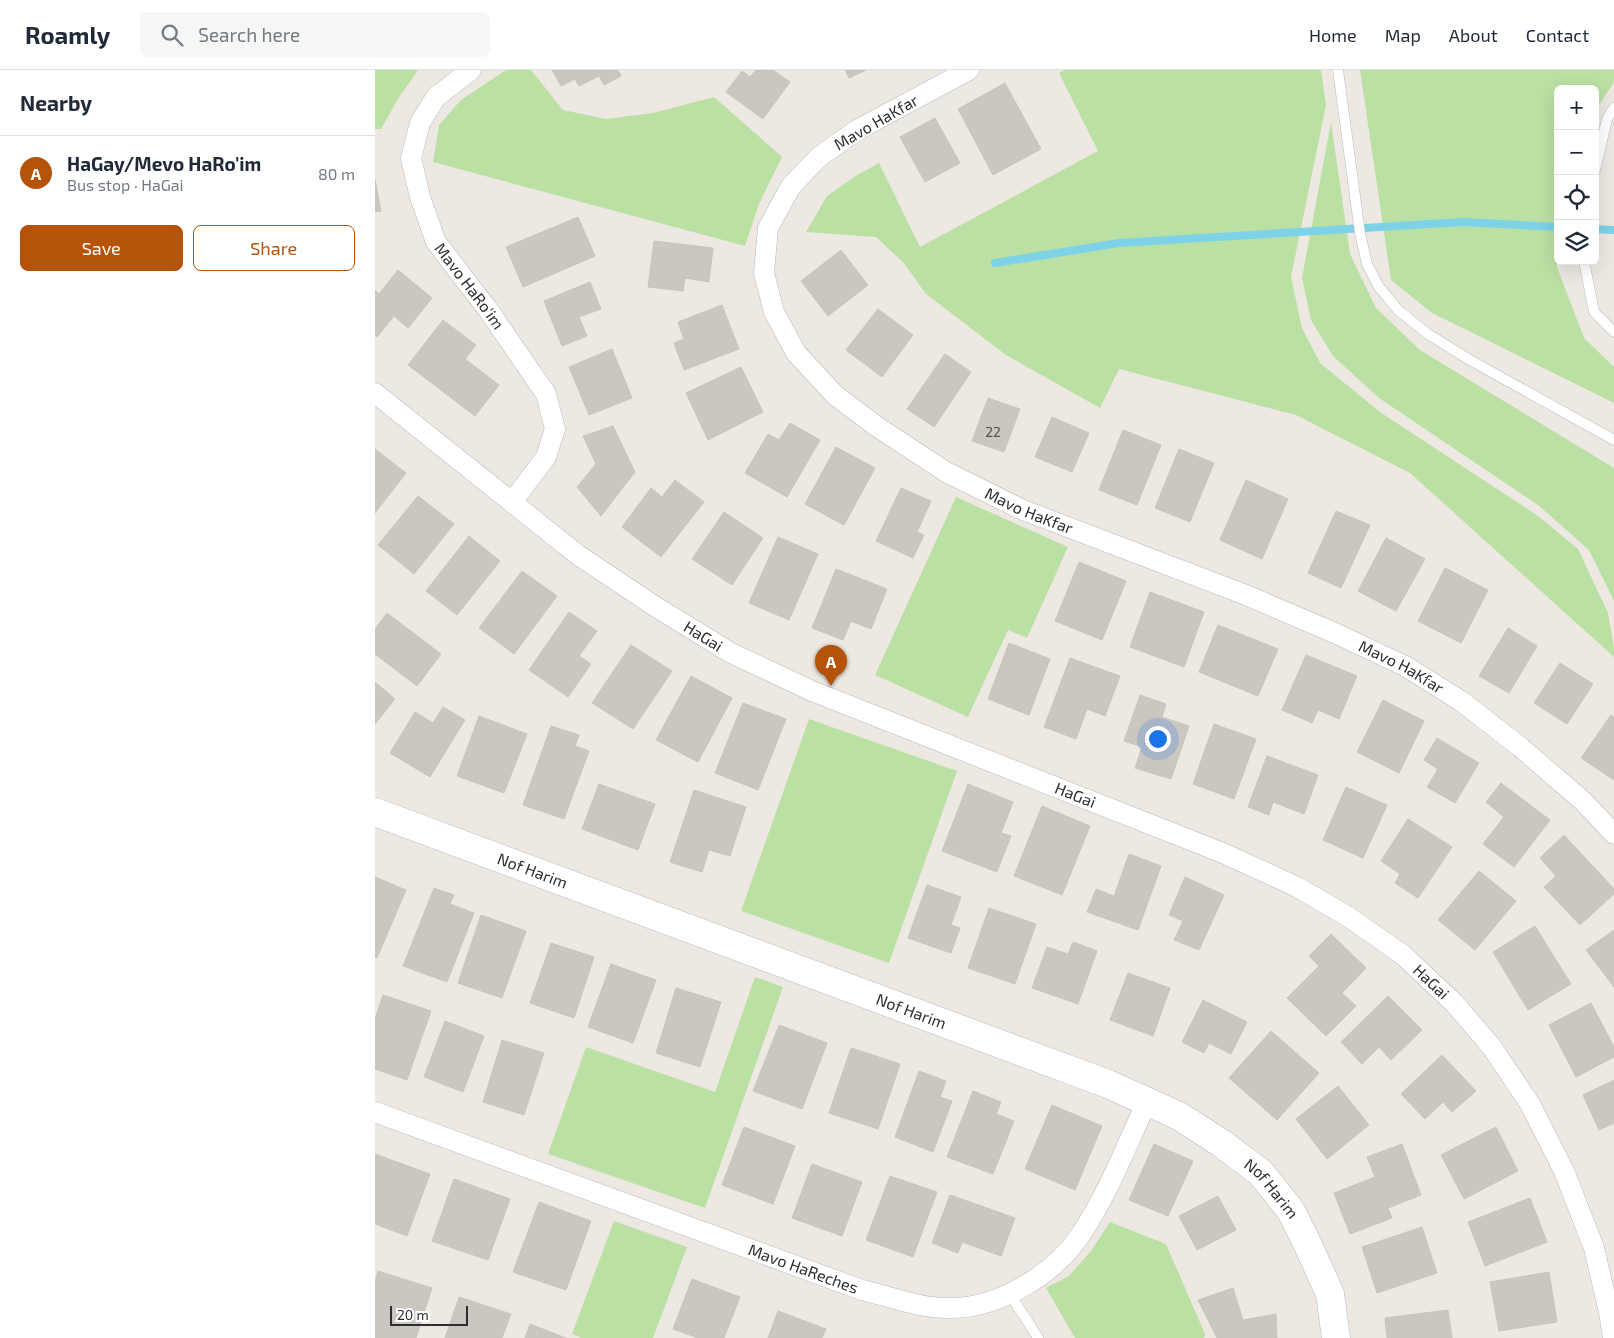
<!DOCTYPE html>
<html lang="en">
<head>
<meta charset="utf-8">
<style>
  body { margin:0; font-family:"Exo 2",sans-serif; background:#f6f6f7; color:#1f2937 }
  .controls { position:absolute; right:15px; top:15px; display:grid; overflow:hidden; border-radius:8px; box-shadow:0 5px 20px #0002 }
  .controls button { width:45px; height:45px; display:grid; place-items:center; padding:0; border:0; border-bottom:1px solid #e0e1e3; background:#fff; color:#1f2937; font:25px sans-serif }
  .scale { position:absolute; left:15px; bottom:12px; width:78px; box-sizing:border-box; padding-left:5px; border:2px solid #2e2e2e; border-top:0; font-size:14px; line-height:18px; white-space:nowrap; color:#2e2e2e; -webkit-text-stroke:4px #fff; paint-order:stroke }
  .you { position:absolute; left:782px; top:668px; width:18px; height:18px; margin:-12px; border:4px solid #fff; border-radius:50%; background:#1a73e8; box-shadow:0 0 0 8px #1a73e833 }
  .badge { display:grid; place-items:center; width:32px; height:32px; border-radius:50%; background:#b45309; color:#fff; font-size:16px; font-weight:700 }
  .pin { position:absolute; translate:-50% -41px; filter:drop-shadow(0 1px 2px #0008) }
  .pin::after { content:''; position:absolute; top:26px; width:18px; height:15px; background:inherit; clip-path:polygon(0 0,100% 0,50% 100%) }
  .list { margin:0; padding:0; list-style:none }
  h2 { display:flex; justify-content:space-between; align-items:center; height:65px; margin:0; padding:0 20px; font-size:21px }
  h2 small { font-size:16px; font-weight:400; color:#747a83 }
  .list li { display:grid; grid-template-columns:32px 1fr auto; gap:15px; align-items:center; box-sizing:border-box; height:75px; padding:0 20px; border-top:1px solid #e0e1e3 }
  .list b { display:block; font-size:19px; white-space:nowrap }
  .list p { margin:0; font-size:16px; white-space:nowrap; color:#747a83 }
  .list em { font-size:16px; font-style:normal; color:#747a83 }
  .actions { display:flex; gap:10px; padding:15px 20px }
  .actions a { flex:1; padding:11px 0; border:1px solid #b45309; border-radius:8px; text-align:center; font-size:18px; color:#b45309 }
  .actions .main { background:#b45309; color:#fff }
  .icon { flex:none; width:28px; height:28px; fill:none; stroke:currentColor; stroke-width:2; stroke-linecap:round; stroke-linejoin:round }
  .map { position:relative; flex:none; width:1239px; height:1268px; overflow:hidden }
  header { display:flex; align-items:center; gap:30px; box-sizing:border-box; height:70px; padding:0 25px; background:#fff; border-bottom:1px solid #e0e1e3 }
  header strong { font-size:24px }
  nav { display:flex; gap:28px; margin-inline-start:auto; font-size:18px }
  .search { width:350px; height:45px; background:#f6f6f7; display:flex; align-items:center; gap:12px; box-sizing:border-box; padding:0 18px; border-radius:8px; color:#747a83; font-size:19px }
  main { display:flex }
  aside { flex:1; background:#fff }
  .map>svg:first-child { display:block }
</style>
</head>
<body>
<header>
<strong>Roamly</strong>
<div class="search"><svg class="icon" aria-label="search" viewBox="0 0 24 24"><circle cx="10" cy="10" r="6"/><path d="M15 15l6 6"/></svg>Search here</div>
<nav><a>Home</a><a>Map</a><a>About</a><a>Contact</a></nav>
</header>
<main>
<aside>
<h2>Nearby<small></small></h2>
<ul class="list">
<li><span class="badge">A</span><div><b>HaGay/Mevo HaRo'im</b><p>Bus stop · HaGai</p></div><em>80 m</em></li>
</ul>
<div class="actions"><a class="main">Save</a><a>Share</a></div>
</aside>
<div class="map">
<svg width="1239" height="1268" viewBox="0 0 1239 1268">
  <rect width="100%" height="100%" fill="#eee8e2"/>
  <!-- green -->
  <g fill="#bbe0a3">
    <polygon points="0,0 43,0 23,29 6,59 0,59"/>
    <polygon points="131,0 156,0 188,40 231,49 278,43 339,27 407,87 384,134 370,176 58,92 64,55 86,30"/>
    <polygon points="690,0 946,0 951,35 916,207 927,258 945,293 1005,342 1163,446 1203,479 1233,543 1239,578 1239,587 1035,403 921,345 744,299 725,338 631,285 551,224 528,192 501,167 431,162 452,126 482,105 504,93 545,177 723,81 684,3"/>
    <polygon points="985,0 1239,0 1239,12 1220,41 1220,19 1183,19 1182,197 1209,268 1239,297 1239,333 1057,243 1016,210"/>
    <polygon points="956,52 975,184 1001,238 1045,280 1239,398 1239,531 1214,480 1163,435 1004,328 958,286 936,250 927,208"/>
    <polygon points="581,427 693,477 652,568 633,560 593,647 500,605"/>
    <polygon points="434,649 582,701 514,893 366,841"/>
    <polygon points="380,907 408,917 330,1138 173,1084 211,977 340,1022"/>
    <polygon points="239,1151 312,1177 278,1268 207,1268 197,1264"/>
    <polygon points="735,1152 791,1174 830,1264 829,1268 700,1268 671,1218 694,1206 716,1181"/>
  </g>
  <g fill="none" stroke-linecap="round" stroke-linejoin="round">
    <!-- stream -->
    <g stroke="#7dd2e7" stroke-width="8">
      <polyline points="1220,159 1239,160"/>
      <polyline points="620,193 744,173 1088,152 1183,157"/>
    </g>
  </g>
  <!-- building -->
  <g fill="#cac6c0" stroke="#cac4bb">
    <polygon points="177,0 243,0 246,6 229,15 224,6 204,16 200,9 186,16"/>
    <polygon points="381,0 398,0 415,12 388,49 351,22 367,1 375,7"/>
    <polygon points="470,0 491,0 474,8"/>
    <polygon points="630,13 666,79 618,105 583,39"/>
    <polygon points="560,48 585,93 550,112 525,67"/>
    <polygon points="0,109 6,141 0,142"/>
    <polygon points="203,147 220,186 148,217 131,177"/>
    <polygon points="279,171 338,178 334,212 310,208 308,221 273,217"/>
    <polygon points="466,180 493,215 453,246 426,211"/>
    <polygon points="23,200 57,228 33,258 19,246 2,267 0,266 0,220 4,224"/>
    <polygon points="215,212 226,239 204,247 212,266 187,276 169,231"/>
    <polygon points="347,235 364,279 309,300 299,273 309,269 303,252"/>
    <polygon points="503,239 538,265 507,307 471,280"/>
    <polygon points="68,250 101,275 90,289 124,315 100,346 33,295"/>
    <polygon points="237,279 257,328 214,345 194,297"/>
    <polygon points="570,284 596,302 559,357 532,339"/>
    <polygon points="366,297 388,342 333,370 311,323"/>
    <polygon points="613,328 645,339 629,382 597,371"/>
    <polygon points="677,347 714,363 697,402 660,387"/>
    <polygon points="415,353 445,370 412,427 370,403 393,364 404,370"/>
    <polygon points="238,356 260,402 226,446 202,417 221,394 208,366"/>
    <polygon points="748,360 786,375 762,435 724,420"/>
    <polygon points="461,377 500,398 469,455 430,434"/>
    <polygon points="0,379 31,403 0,443"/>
    <polygon points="804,379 839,393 815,452 780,438"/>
    <polygon points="300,410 329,432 286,487 247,457 276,418 287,427"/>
    <polygon points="871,410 913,429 887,489 845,470"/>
    <polygon points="526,418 556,431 542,462 549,465 538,488 501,471"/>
    <polygon points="43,426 79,454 39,504 3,475"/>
    <polygon points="961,441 995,455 966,518 933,503"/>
    <polygon points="349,442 388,468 357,515 317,489"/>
    <polygon points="94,466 125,491 82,545 51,521"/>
    <polygon points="403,467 443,484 414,550 374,533"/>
    <polygon points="1011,468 1050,489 1021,541 983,521"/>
    <polygon points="704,492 751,511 727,570 680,551"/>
    <polygon points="1070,498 1113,520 1086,573 1043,551"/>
    <polygon points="461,499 512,519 496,559 476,551 468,570 437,558"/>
    <polygon points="147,501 182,526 139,584 104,558"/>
    <polygon points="775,522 829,542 809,597 755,577"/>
    <polygon points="194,542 222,561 204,586 216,594 193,627 154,600"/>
    <polygon points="12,543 66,584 42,616 0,584 0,559"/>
    <polygon points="843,555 903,579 883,626 824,602"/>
    <polygon points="1133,558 1162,576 1134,623 1104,606"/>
    <polygon points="634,573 675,589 654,645 613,629"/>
    <polygon points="256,575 297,601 258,659 217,633"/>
    <polygon points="931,585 982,606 964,649 943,640 937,653 907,640"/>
    <polygon points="695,588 745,606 730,646 712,639 701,669 669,657"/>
    <polygon points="1185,593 1218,614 1192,654 1159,633"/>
    <polygon points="316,606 357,628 323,692 281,670"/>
    <polygon points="0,612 20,629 0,654"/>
    <polygon points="765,625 791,634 787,647 814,656 796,709 760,698 767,677 749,671"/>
    <polygon points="1008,630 1049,651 1024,703 982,682"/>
    <polygon points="368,633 411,649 383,720 340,703"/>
    <polygon points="68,637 90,650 55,707 15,683 40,642 58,653"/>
    <polygon points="1236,645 1239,647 1239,710 1206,688"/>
    <polygon points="104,646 152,664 129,723 82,706"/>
    <polygon points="839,654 881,669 859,729 818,714"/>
    <polygon points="176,656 204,665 200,676 214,681 189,749 148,735"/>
    <polygon points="1062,668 1104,693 1080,733 1052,717 1063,699 1049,690"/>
    <polygon points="892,686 943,705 929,744 898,732 894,745 873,737"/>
    <polygon points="1126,713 1175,750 1139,797 1108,774 1129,747 1111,732"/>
    <polygon points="224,714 280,734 263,780 207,759"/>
    <polygon points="593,714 638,732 626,763 636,766 622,802 567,781"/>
    <polygon points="971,717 1012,735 988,788 948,770"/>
    <polygon points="319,720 371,737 355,786 334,780 327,802 295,792"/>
    <polygon points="667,736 715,756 687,825 639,806"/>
    <polygon points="1033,749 1077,777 1043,828 1020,813 1025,804 1006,791"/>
    <polygon points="1189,765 1239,819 1239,824 1205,855 1169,817 1181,806 1165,788"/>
    <polygon points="754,784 786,796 763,860 712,842 721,819 739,826"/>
    <polygon points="1104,801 1141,831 1100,880 1063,850"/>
    <polygon points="0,807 31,820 2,888 0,887"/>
    <polygon points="810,807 849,825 824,880 799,870 808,851 794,845"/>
    <polygon points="552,815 586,827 576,855 585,858 576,883 533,868"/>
    <polygon points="59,818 79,825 75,834 99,843 72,912 28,896"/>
    <polygon points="614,838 661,854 640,914 593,898"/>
    <polygon points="106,845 151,861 127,928 83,913"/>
    <polygon points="1160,856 1196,914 1153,940 1118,882"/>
    <polygon points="1239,860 1239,917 1211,880"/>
    <polygon points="956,864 991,898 967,923 981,936 951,966 912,928 944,896 934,886"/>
    <polygon points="698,872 722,881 703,934 657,918 672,877 693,884"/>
    <polygon points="176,873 219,887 199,948 155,933"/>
    <polygon points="236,894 281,910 258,973 213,957"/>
    <polygon points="753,903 795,918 778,966 735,950"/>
    <polygon points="301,918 346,932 325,997 281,983"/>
    <polygon points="8,925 56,941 32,1010 0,999 0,949"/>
    <polygon points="1013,926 1047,960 1016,990 1004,977 987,994 966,972"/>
    <polygon points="828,930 872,952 856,984 834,973 829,983 807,972"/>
    <polygon points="1216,933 1239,977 1239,987 1201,1007 1174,955"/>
    <polygon points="70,951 109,966 88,1022 49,1007"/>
    <polygon points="404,955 452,973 427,1039 378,1021"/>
    <polygon points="896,961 944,1003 902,1050 854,1008"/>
    <polygon points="127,970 169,983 149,1045 108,1032"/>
    <polygon points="476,978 525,994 503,1059 454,1043"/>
    <polygon points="1067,985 1101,1021 1077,1042 1068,1032 1050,1049 1026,1024"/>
    <polygon points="544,1001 571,1011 565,1027 577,1031 558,1082 520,1067"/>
    <polygon points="1239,1010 1239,1053 1224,1060 1208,1025"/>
    <polygon points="963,1016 994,1055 952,1089 921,1049"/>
    <polygon points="598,1021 626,1032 621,1044 639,1051 618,1104 572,1087"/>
    <polygon points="677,1035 727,1056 700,1120 650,1099"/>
    <polygon points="369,1057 420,1076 398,1134 347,1115"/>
    <polygon points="1121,1057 1143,1101 1089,1129 1066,1085"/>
    <polygon points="779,1074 818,1091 793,1146 754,1130"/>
    <polygon points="1027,1074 1046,1125 1013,1138 1017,1148 975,1164 959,1123 1000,1107 992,1087"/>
    <polygon points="0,1084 55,1104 32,1166 0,1154"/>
    <polygon points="437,1094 487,1112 467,1166 417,1148"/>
    <polygon points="515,1106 562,1122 538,1187 491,1170"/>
    <polygon points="79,1109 135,1129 113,1190 57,1171"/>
    <polygon points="575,1125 640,1148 626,1186 587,1172 583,1183 557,1173"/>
    <polygon points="843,1126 861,1160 822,1180 804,1146"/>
    <polygon points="1155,1128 1172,1172 1110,1196 1093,1152"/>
    <polygon points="164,1132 216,1151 191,1220 138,1202"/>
    <polygon points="1047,1157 1062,1203 1002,1223 987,1177"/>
    <polygon points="3,1201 57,1218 41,1268 0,1268 0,1212"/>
    <polygon points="1174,1202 1182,1252 1124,1261 1115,1212"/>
    <polygon points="317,1209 365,1227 349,1268 323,1268 298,1259"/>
    <polygon points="858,1218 868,1250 901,1244 902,1268 842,1268 823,1230"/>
    <polygon points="84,1227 136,1244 127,1268 70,1268"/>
    <polygon points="1073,1240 1077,1268 1012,1268 1010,1248"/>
    <polygon points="403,1241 451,1259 447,1268 393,1268"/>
    <polygon points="155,1254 191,1268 150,1268"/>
  </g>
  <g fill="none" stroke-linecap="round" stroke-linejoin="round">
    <defs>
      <g id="lane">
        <polyline points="963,0 985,163 992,194 1004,217 1023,240 1053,264 1095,290 1239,370"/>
        <polyline points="1220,100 1232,49 1239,38"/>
        <polyline points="1209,191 1219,242 1239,262"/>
        <polyline points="635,1224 663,1268"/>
      </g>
      <g id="street">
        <path id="s1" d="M96,0L61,27L45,53L36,88L45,127L61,172L114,241L171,324L180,359L171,387L137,432"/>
        <path id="s2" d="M594,0L482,60L444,87L416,116L393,158L389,203L399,242L421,283L460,325L501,356L571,402L648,440L871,525L962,564L1030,596L1086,631L1144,676L1208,731L1239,764"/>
        <path id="s3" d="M0,323L203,485L281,537L356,583L437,621L848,783L922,817L972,846L1028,885L1079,933L1116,976L1155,1034L1189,1101L1219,1178L1234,1242L1238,1268"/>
        <path id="s4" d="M0,1042L487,1220C516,1227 547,1239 576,1238C624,1238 680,1204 706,1164C733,1124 751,1076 772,1032"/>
      </g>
      <g id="secondary">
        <path id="s5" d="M0,742L733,1014L804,1046L846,1073L886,1103L916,1141L933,1175L955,1224L961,1268"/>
      </g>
    </defs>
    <!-- lane casing -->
    <use href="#lane" stroke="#b5b8c0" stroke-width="11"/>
    <!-- street casing -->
    <use href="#street" stroke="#b5b8c0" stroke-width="21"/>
    <!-- secondary casing -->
    <use href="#secondary" stroke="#b5b8c0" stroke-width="29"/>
    <!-- lane -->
    <use href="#lane" stroke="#fff" stroke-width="10"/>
    <!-- street -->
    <use href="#street" stroke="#fff" stroke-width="20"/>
    <!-- secondary -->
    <use href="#secondary" stroke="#fff" stroke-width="28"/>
  </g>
  <g text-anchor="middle" stroke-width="4" stroke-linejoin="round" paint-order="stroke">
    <!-- number labels -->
    <g font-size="14" fill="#555452">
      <text x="618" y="367">22</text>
    </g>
    <!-- street labels -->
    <g font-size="16" fill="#2e2e2e" stroke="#fff">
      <text transform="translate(501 52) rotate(-30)" y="6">Mavo HaKfar</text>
      <text dy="6" stroke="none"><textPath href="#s1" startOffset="254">Mavo HaRo'im</textPath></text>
      <text dy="6" stroke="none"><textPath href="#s2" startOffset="678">Mavo HaKfar</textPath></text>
      <text dy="6" stroke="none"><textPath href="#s3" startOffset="409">HaGai</textPath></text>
      <text dy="6" stroke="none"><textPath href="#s2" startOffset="1082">Mavo HaKfar</textPath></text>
      <text dy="6" stroke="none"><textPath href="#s3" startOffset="814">HaGai</textPath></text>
      <text dy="6" stroke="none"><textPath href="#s5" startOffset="168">Nof Harim</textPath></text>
      <text dy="6" stroke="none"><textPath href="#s3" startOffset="1219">HaGai</textPath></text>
      <text dy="6" stroke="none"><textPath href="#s5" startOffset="572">Nof Harim</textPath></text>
      <text dy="6" stroke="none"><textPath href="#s5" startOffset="978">Nof Harim</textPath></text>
      <text dy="6" stroke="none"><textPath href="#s4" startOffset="456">Mavo HaReches</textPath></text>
    </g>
  </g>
</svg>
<div class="controls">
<button>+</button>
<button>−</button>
<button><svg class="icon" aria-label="locate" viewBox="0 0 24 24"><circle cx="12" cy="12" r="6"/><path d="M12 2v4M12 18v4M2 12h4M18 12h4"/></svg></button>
<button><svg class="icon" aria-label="layers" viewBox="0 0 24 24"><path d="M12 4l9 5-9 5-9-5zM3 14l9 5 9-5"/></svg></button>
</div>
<div class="scale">20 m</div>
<div class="you"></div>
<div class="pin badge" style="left:456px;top:616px">A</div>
</div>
</main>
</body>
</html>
